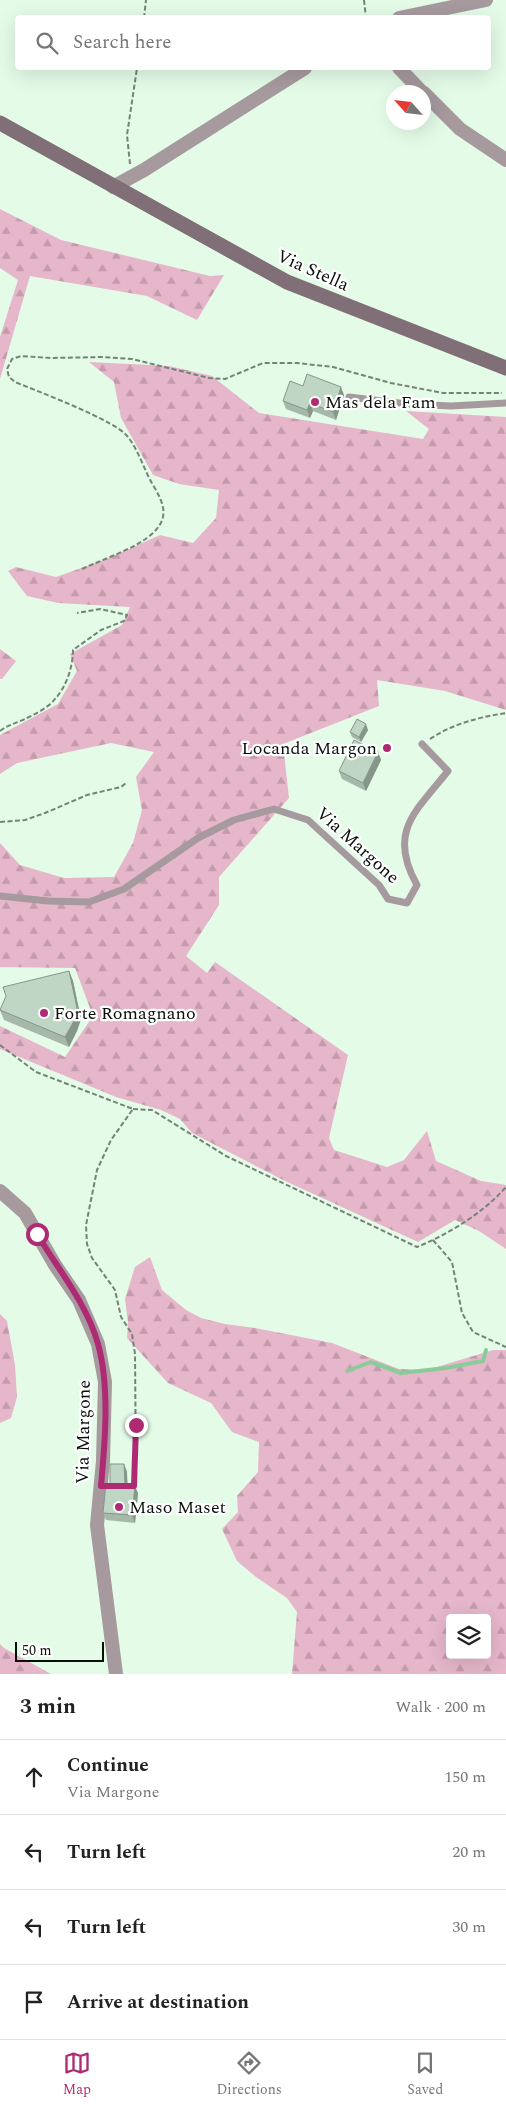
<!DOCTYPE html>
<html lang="en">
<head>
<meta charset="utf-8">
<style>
  body { margin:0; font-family:Spectral,serif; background:#f6f6f6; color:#222 }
  .controls { position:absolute; right:15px; bottom:15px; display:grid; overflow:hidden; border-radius:5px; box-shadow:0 5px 20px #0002 }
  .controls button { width:45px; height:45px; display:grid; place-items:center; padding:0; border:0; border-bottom:1px solid #e0e0e0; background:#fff; color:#222; font:25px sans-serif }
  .compass { position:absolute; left:386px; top:85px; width:45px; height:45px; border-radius:50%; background:#fff; box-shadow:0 5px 20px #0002; rotate:297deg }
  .scale { position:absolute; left:15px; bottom:12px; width:89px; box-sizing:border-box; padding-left:5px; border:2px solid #080f09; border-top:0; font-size:14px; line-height:18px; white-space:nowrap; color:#080f09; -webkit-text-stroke:4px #fff; paint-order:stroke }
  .stop { position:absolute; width:15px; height:15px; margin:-11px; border:4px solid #ae2a73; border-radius:50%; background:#fff }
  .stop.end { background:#ae2a73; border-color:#fff; box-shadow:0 1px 5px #0008 }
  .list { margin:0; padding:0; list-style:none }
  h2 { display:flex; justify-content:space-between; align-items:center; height:65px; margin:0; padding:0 20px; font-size:21px }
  h2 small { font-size:16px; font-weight:400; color:#767676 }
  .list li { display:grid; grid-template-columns:32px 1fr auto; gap:15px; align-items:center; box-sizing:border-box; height:75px; padding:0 20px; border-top:1px solid #e0e0e0 }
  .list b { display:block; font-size:19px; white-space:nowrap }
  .list p { margin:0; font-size:16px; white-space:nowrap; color:#767676 }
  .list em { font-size:16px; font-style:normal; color:#767676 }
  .icon { flex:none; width:28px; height:28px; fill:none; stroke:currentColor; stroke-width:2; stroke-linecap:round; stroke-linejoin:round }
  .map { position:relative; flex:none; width:506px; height:1674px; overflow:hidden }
  .search { position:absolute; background:#fff; box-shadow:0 5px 20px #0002; left:15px; right:15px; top:15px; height:55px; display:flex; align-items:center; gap:12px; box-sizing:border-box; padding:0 18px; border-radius:5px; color:#767676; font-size:19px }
  .sheet { height:365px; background:#fff }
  nav { display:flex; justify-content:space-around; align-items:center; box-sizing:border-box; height:70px; border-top:1px solid #e0e0e0; background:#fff; font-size:14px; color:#767676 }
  nav a { display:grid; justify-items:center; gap:2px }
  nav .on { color:#ae2a73 }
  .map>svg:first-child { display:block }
</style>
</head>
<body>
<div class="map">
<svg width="506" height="1674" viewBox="0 0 506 1674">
  <defs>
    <pattern id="forest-firs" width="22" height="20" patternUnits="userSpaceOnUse" patternTransform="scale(1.25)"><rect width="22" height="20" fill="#e6b6ca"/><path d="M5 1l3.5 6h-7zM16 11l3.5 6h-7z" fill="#c49bac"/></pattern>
  </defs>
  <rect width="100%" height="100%" fill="#e4fbe8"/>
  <!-- forest -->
  <g fill="url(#forest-firs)" fill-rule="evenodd">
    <polygon points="0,209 61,240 210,276 224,275 197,320 147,296 30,276 0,379 0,337 18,280 0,268"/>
    <polygon points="89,362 169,366 212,376 259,413 423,439 429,429 406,411 506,417 506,710 445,691 377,680 379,706 283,744 289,798 219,877 219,905 186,956 207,973 215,962 348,1055 329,1138 334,1150 387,1167 404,1160 427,1131 436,1161 481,1181 506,1185 506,1249 479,1231 455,1220 418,1242 283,1180 192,1133 180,1119 161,1110 116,1097 0,1049 0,1026 65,1057 93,1016 75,968 0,967 0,843 20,865 64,878 114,877 133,843 142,810 136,777 154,752 111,743 17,763 0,774 0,735 58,704 77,671 70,654 122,625 130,607 58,603 27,596 8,571 16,567 56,577 109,558 160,535 193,543 216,518 219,490 179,484 153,475 121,418 114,382"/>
    <polygon points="0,649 16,661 2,679 0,679"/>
    <path d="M150,1257L162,1290L186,1310L201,1318L225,1324L255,1328L332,1343L399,1369L427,1370L493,1350H506V1674H292L297,1612L287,1598L256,1577L237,1561L222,1529L238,1512L237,1496L258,1472L259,1442L232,1432L211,1403L168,1383L127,1338L128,1322L125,1299L135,1267ZM450,1618H487V1655H450Z"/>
    <polygon points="0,1314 7,1321 15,1365 17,1397 11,1418 0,1423"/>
    <polygon points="0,1644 4,1648 51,1674 0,1674"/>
  </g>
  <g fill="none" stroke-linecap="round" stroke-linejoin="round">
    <!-- stream -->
    <polyline stroke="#8acc99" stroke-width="4" points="347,1371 371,1362 401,1373 446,1368 483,1361 486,1350"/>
    <!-- path -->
    <g stroke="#748376" stroke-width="2" stroke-dasharray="5 2.5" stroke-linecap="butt">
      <polyline points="364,0 366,18"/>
      <polyline points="144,18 146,0"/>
      <polyline points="130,164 127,135 137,68"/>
      <path d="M82,569C103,559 138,548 154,532C170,516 163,502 153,485C144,470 139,451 128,437C117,421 37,391 15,382L9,377L7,369L12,359L21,356L51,358L103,357L132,359L209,378L225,379L263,363H297L333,367L391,383L443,393H502"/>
      <path d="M0,731C8,725 16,723 25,719C33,715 48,708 54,700C66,688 73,667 73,650L101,630L124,621L127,615L100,609L77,613"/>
      <path d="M430,739C452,724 480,717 506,713"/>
      <polyline points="0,822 25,820 45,813 87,795 121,787 126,783"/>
      <polyline points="0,1045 36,1072 133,1109 111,1140 97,1170 86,1225 87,1244 92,1258 115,1290 121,1317 132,1334 135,1354 136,1476 133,1486"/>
      <path d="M133,1109L152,1110L226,1156L417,1247C449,1234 483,1213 506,1187"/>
      <polyline points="433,1240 452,1262 462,1313 473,1332 506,1347"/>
    </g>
    <!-- lane -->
    <g stroke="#a69a9f" stroke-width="7">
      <polyline points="349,397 407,404 451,406 506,403"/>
      <path d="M0,896L48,901L89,902L124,889L198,838L234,820L274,809L308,820L379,885L388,899L407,903L417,885C387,832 416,811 448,771L422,744"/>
    </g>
    <!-- street -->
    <g stroke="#a69a9f" stroke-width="14">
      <polyline points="399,18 486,0"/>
      <polyline points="399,68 422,92"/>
      <polyline points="424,93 460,129 506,160"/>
      <polyline points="113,187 144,170 305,68"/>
      <polyline points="0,1191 25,1213 55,1265 79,1300 98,1344 105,1382 103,1461 97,1525 116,1674"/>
    </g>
    <!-- secondary -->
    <polyline stroke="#806f76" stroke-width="15" points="0,123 287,282 506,368"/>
  </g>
  <!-- wall -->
  <g fill="#a5b8a9">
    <polygon points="303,386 344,395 336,420 313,411 310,418 286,409 283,401"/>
    <polygon points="368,730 361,742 352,737 350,732"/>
    <polygon points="378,752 381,760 366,791 342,779 339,771"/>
    <polygon points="69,971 73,981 81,1019 77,1031 69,1047 4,1020 0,1010"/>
    <polygon points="124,1464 127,1472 127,1485 138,1493 135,1523 106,1520 103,1513 110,1484"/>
  </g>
  <!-- shaded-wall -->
  <g fill="#869689">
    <polygon points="341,387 344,395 336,420 333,412"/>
    <polygon points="310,403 313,411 310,418 307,410"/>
    <polygon points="366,724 368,730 361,742 359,737"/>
    <polygon points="378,752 381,760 366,791 363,783"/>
    <polygon points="69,971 73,981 81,1019 77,1031 69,1047 65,1037"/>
    <polygon points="124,1464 127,1472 128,1493 125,1485"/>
    <polygon points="135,1486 138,1493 135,1523 132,1515"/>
  </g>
  <!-- building -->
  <g fill="#c0d6c4" stroke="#869689">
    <polygon points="307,374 341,387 333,412 310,403 307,410 283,401 290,381 303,386"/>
    <polygon points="357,719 366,724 359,737 350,732"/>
    <polygon points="354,740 378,752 363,783 339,771"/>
    <polygon points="69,971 77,1008 74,1021 65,1037 0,1010 6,996 3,987"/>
    <polygon points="110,1464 124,1464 125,1485 135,1486 132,1515 103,1513 106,1483 110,1484"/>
  </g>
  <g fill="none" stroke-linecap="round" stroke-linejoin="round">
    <!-- route -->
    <path stroke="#ae2a73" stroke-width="6" d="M37,1234C58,1269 87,1304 98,1344C110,1387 105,1442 101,1486H134L136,1425"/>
  </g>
  <!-- markers -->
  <g fill="#ae2a73" stroke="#fff" stroke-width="2">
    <circle cx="315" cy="402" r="5"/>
    <circle cx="387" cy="748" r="5"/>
    <circle cx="44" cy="1013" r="5"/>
    <circle cx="119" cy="1507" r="5"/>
  </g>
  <g text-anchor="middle" stroke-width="4.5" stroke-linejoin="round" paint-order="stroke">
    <!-- street labels -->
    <g font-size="18" fill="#080f09" stroke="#fff">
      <text transform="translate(313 270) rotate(24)" y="6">Via Stella</text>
      <text transform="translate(358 845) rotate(42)" y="6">Via Margone</text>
      <text transform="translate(83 1432) rotate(-89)" y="6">Via Margone</text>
    </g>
    <!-- poi labels -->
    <g font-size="18" fill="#080f09" stroke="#fff" text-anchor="start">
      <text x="325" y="408">Mas dela Fam</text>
      <text x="377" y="754" text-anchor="end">Locanda Margon</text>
      <text x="54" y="1019">Forte Romagnano</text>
      <text x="129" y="1513">Maso Maset</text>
    </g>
  </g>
</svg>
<div class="controls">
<button><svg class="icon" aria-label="layers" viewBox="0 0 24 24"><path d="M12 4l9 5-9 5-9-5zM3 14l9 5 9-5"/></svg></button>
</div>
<svg class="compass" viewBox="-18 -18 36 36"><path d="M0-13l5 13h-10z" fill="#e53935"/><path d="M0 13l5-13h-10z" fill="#767676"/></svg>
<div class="scale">50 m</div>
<div class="stop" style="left:37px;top:1234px"></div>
<div class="stop end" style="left:136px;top:1425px"></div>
<div class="search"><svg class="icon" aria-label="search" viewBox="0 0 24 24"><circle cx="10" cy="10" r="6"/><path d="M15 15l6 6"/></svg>Search here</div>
</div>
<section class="sheet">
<h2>3 min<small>Walk · 200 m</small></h2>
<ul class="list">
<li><svg class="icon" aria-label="ahead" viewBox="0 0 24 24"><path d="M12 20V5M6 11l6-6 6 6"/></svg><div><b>Continue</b><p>Via Margone</p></div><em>150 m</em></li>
<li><svg class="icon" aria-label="left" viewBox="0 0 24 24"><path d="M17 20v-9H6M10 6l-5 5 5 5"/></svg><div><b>Turn left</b></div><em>20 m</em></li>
<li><svg class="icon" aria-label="left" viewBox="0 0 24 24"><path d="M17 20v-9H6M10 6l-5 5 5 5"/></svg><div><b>Turn left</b></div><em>30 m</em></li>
<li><svg class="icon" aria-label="arrive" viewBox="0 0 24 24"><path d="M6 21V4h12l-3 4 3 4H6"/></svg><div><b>Arrive at destination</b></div></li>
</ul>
</section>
<nav>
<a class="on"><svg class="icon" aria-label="map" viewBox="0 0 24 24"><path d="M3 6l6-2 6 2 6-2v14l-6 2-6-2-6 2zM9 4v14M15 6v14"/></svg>Map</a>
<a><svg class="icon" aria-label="directions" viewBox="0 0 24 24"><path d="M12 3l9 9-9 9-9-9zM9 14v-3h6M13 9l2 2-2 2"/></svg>Directions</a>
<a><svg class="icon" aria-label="saved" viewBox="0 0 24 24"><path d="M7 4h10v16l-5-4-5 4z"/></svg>Saved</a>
</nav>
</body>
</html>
